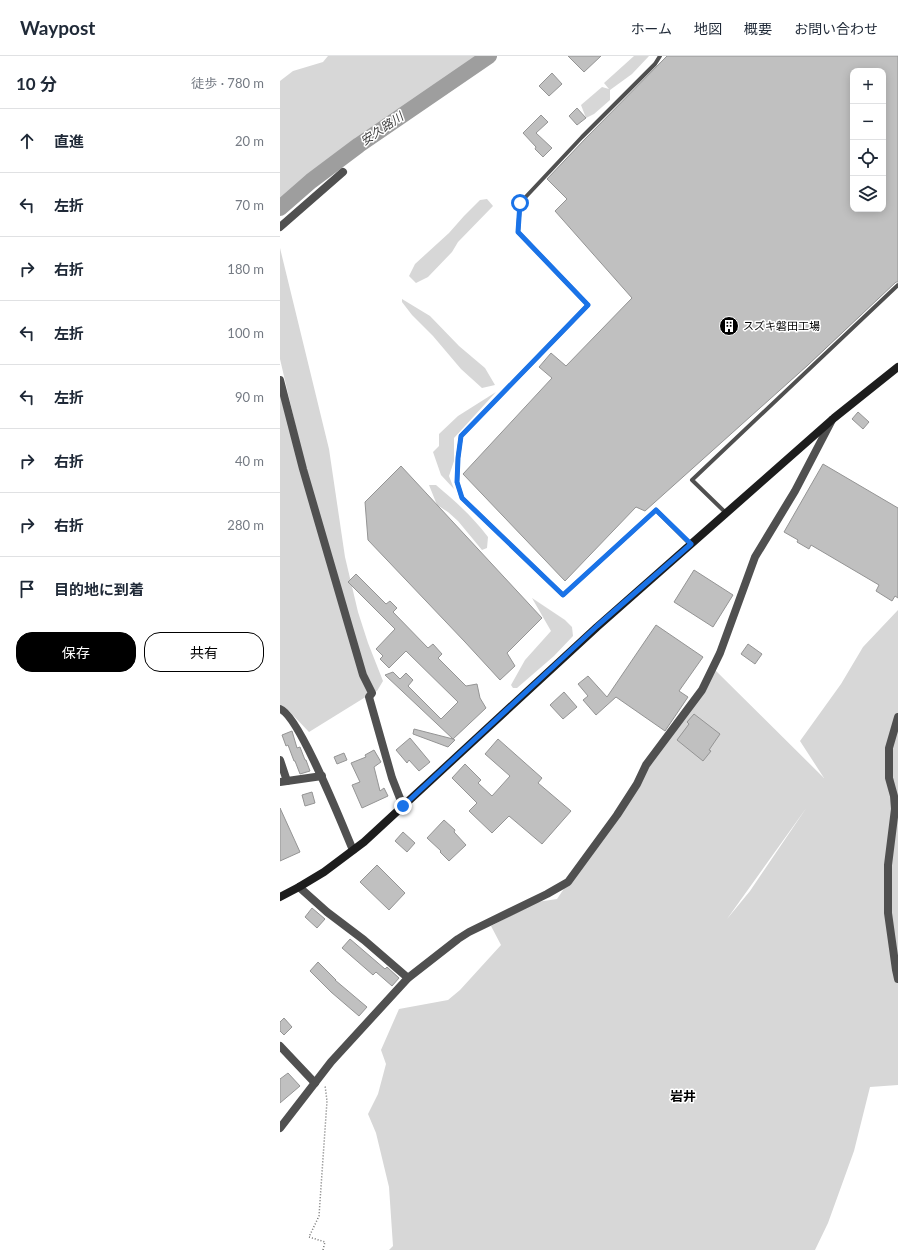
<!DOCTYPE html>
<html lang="ja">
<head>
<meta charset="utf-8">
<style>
  body { margin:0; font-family:Lato,"Noto Sans JP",sans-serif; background:#f2f2f3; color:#1f2937 }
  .controls { position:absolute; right:12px; top:12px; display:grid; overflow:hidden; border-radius:8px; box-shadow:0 2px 10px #0003 }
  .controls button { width:36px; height:36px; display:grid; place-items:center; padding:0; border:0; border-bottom:1px solid #e0e1e3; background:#fff; color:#1f2937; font:20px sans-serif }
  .stop { position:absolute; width:12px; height:12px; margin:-9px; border:3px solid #1a73e8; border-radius:50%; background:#fff }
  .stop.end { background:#1a73e8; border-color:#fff; box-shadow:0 1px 4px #0008 }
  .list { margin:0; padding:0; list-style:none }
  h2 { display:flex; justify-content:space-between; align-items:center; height:52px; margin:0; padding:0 16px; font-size:17px }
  h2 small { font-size:13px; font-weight:400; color:#747a83 }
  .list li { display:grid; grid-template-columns:26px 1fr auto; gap:12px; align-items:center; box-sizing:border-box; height:64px; padding:0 16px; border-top:1px solid #e0e1e3 }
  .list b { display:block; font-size:15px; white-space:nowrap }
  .list em { font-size:13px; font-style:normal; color:#747a83 }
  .actions { display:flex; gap:8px; padding:12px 16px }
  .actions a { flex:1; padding:9px 0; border:1px solid #000; border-radius:16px; text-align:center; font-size:14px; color:#000 }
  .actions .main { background:#000; color:#fff }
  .icon { flex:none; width:22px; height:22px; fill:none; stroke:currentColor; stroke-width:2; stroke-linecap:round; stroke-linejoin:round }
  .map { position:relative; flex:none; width:618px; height:1194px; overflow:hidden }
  header { display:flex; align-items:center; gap:24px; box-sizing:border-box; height:56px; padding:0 20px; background:#fff; border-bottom:1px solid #e0e1e3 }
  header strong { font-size:19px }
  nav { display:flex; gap:22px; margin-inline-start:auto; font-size:14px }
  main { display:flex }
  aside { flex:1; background:#fff }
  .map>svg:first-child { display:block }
</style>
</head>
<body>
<header>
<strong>Waypost</strong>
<nav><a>ホーム</a><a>地図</a><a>概要</a><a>お問い合わせ</a></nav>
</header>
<main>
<aside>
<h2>10 分<small>徒歩 · 780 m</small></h2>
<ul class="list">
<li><svg class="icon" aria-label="ahead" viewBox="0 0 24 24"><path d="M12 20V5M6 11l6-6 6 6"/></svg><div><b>直進</b></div><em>20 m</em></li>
<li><svg class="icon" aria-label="left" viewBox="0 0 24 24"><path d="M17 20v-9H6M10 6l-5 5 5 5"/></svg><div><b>左折</b></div><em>70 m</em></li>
<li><svg class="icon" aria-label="right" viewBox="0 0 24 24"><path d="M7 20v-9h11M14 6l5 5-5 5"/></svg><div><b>右折</b></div><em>180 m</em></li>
<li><svg class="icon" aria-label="left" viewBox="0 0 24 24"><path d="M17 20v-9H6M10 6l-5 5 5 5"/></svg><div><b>左折</b></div><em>100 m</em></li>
<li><svg class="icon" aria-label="left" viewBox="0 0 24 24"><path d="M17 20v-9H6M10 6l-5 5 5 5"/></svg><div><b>左折</b></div><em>90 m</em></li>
<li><svg class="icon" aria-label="right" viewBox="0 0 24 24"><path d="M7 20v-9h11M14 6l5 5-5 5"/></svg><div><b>右折</b></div><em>40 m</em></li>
<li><svg class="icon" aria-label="right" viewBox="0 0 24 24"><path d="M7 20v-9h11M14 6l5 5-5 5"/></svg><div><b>右折</b></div><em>280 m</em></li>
<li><svg class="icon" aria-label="arrive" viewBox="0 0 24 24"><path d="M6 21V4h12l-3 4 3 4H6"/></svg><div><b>目的地に到着</b></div></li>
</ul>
<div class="actions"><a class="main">保存</a><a>共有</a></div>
</aside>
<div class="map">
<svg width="618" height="1194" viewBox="0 0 618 1194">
  <rect width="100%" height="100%" fill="#fff"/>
  <!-- green -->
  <g fill="#d7d7d7" fill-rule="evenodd">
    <polygon points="48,0 198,0 162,24 0,147 0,25 13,15 43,6"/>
    <polygon points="354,0 369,0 352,18 330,34 330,44 314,58 306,62 301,49 322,31 329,33 324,27"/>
    <polygon points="207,143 213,150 178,186 172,196 148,221 136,227 129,220 135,208 169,177 184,160 200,144"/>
    <polygon points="0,192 49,393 65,501 78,556 88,587 103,625 97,635 92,637 29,676 8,654 0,651 0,320 34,449 0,303"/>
    <polygon points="122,243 150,260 179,290 205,312 215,329 202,332 181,313 153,280 132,259 122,246"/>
    <polygon points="216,336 174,382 174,405 169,420 174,433 161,419 153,396 159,390 159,378 178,360"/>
    <path d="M149,429H156C175,445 193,461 208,481L207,492L202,494L178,465L168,456L157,449Z"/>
    <polygon points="252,542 285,564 292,571 293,580 274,600 237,632 233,632 231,629 245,604 271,575"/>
    <path d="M618,554V1029L590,1031L574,1095L548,1167L535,1194H109L113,1190L109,1131L96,1077L88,1058L98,1038L106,1008L101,994L119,953L168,944L180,934L221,889L211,870L257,846L277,843L433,612L544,722L520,685L561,628L583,591ZM527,751L470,835L447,863Z"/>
  </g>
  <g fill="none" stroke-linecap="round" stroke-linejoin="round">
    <!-- river -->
    <polyline stroke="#9e9e9e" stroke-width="16" points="0,152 31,125 79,89 209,0"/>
  </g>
  <!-- building -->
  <g fill="#c0c0c0" stroke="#949494" fill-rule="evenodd">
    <polygon points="288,0 321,0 304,16"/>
    <path d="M387,0H618V226H616L528,309L365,455L356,451L285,525L183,418L272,322L259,311L271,297L286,310L352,242L275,155L287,143L267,123L305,83ZM573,15H603V153H573Z"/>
    <polygon points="272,17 282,28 269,40 259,30"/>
    <polygon points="297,52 306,62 297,69 289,60"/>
    <polygon points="261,59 268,66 256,77 272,92 263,101 255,93 256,91 243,77"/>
    <polygon points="578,356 589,366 583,373 572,363"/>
    <polygon points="543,408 618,452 618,542 615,540 612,545 596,535 599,529 531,489 529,493 517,486 518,484 504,476"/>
    <polygon points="121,410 262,562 227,597 235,610 220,624 185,586 88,484 85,446"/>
    <polygon points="414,514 453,539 433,571 394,546"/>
    <polygon points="76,518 106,548 110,545 117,552 113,556 148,592 153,588 162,598 158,602 186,630 197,628 200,642 206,652 173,683 175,684 168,691 133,678 134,673 173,683 105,619 113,616 120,623 126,617 133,624 128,630 161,663 178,646 126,595 109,612 100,603 103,600 96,593 115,573 68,526"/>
    <polygon points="376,569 423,601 399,635 408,641 385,675 336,641 316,659 303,644 308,640 298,628 308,620 327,641"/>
    <polygon points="468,588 482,598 475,608 461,598"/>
    <polygon points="284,636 297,651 283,663 270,649"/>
    <polygon points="414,658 440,678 429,694 431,695 423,705 397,684 409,668 407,666"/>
    <polygon points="12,675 17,692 20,691 25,704 26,704 30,715 20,718 15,705 14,705 8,689 6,690 2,679"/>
    <polygon points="130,682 150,706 139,715 129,704 127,707 116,694"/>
    <polygon points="218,683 262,722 258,727 291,755 262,788 229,760 212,777 189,755 197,747 172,722 185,708 201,724 198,727 212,740 230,720 205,698"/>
    <polygon points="94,694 101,706 94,711 100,735 104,732 108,740 82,752 72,729 80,726 71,707 86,701 85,699"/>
    <polygon points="64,697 67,704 57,708 54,701"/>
    <polygon points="32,736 35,747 25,750 22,739"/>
    <polygon points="0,752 20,796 0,805"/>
    <polygon points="164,764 175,774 174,776 186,789 169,805 160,796 161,795 147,782"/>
    <polygon points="123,776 135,787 127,796 115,785"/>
    <polygon points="97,809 125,837 109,854 80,826"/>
    <polygon points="32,852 45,863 37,872 25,861"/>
    <polygon points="70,883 105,913 107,911 119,922 112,930 96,916 93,919 62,892"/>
    <polygon points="38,906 56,924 55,924 87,951 79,960 51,936 30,915"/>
    <polygon points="4,962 12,971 4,979 0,975 0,966"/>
    <polygon points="8,1017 20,1030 0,1047 0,1023"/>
  </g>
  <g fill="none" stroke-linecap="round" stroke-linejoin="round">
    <!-- path -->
    <polyline stroke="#727272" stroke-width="1.5" stroke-dasharray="1 2" stroke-linecap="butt" points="43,1194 45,1186 29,1181 39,1160 47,1045 45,1029"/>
    <!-- lane -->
    <g stroke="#505050" stroke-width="4">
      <polyline points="380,0 375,8 302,81 240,147 238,176 308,249 181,380 178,402 177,426 182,442 283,539 376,454 410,488"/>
      <polyline points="446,457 412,424 618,229"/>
    </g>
    <!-- street -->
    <g stroke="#505050" stroke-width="8">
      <polyline points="0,171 63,116"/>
      <polyline points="0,324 23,413 83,619 92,637 89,641 112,722 123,750"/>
      <path d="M0,653C19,659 63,771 73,794"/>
      <polyline points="618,661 609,692 609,722 614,740 615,753 608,809 608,857 616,914 618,923"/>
      <polyline points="0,704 7,725"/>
      <polyline points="0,726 42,720"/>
      <polyline points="19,831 47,856 84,884 128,922"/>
      <polyline points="0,990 35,1027"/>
      <polyline points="0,1072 51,1006 128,922 178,883 189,876 267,838 288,826 337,759 357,728 366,709 422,634 440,597 475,501 515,435 552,364"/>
    </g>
    <!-- secondary -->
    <polyline stroke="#1d1d1d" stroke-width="8" points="0,841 19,831 44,816 84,786 317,571 554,362 618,311"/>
  </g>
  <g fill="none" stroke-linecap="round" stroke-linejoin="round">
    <!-- route -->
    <polyline stroke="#1a73e8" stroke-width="5" points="123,750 317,570 411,488 376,454 283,539 182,442 177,426 178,402 181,380 308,249 238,176 240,147"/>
  </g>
  <!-- icons -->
  <defs>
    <symbol id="building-disc" viewBox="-11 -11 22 22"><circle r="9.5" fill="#000" stroke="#fff"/><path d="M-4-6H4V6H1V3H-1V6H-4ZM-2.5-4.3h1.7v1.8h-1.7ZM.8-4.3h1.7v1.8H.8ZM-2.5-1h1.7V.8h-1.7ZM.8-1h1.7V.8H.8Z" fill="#fff"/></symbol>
  </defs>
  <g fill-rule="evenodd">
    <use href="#building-disc" x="438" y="259" width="22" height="22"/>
  </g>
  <g text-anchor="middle" stroke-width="3" stroke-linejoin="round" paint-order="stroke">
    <!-- poi labels -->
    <g font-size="11" fill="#000" stroke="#fff" text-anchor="start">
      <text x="463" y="274">スズキ磐田工場</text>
    </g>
    <!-- water labels -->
    <g font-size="12" font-style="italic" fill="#3f3f3f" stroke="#fff">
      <text transform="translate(102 73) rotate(-34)" y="4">安久路川</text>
    </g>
    <!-- quarter labels -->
    <g font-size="13" font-weight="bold" fill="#000" stroke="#fff">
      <text x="403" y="1045">岩井</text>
    </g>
  </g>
</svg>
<div class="controls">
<button>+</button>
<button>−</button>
<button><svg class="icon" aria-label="locate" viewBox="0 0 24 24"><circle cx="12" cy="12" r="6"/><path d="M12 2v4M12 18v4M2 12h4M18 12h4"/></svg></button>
<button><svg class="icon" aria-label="layers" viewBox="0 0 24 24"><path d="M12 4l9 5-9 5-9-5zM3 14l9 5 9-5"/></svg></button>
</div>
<div class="stop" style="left:240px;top:147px"></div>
<div class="stop end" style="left:123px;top:750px"></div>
</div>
</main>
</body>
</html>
